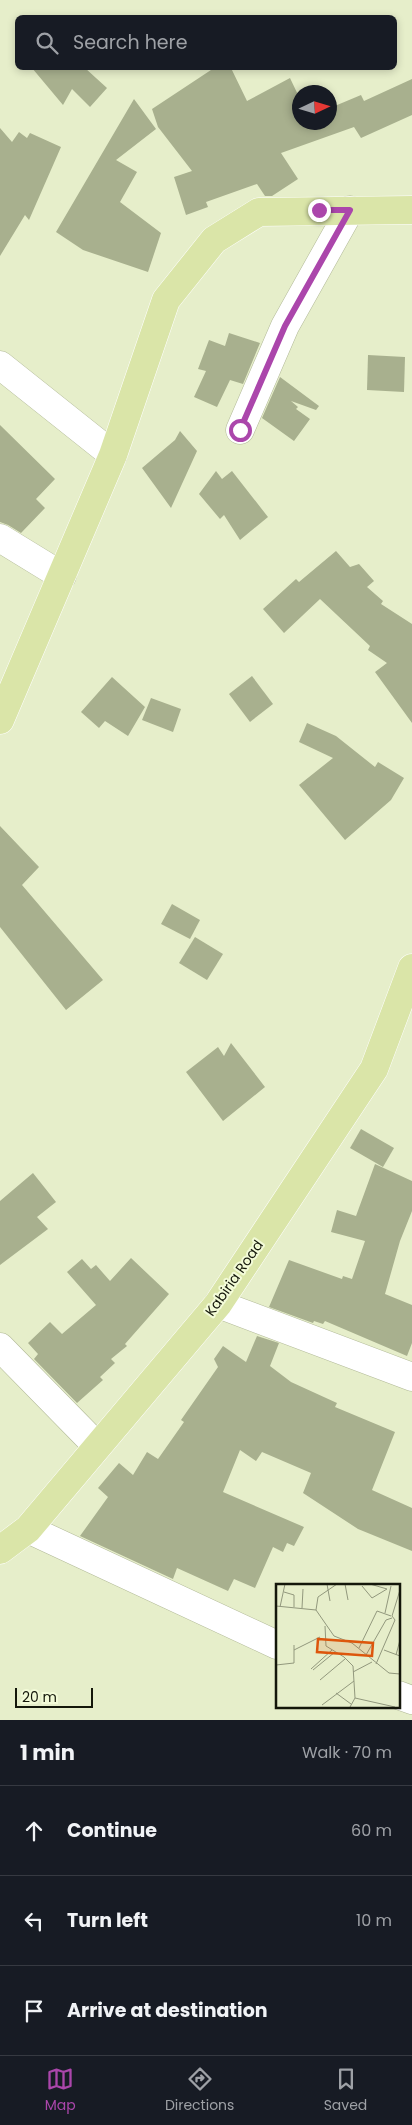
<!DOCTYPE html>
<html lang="en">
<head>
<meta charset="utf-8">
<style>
  body { margin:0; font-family:Poppins,sans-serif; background:#242831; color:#f1f3f6 }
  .compass { position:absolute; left:292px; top:85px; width:45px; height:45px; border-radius:50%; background:#171b24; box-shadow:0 2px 8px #0003; rotate:86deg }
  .scale { position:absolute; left:15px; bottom:12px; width:78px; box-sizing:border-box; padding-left:5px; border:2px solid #14170a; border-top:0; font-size:14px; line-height:18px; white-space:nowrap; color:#14170a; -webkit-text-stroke:4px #f3fbd8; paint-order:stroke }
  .stop { position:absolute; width:15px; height:15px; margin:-11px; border:4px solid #ab46ab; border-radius:50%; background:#fff }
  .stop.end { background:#ab46ab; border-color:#fff; box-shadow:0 1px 5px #0008 }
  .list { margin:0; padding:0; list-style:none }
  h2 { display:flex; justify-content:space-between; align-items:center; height:65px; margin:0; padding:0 20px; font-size:21px }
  h2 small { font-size:16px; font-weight:400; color:#9ea1a6 }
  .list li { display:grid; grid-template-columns:32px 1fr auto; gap:15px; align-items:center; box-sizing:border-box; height:90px; padding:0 20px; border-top:1px solid #363941 }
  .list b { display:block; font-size:19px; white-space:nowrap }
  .list em { font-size:16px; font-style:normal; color:#9ea1a6 }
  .icon { flex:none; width:28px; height:28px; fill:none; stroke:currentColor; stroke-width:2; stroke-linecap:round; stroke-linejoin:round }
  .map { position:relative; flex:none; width:412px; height:1720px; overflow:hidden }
  .search { position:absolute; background:#171b24; box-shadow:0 2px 8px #0003; left:15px; right:15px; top:15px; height:55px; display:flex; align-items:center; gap:12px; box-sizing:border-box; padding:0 18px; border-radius:8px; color:#9ea1a6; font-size:19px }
  .sheet { height:335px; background:#171b24 }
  nav { display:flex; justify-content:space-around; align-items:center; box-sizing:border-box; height:70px; border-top:1px solid #363941; background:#171b24; font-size:14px; color:#9ea1a6 }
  nav a { display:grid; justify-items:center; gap:2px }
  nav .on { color:#ab46ab }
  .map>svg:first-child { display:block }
</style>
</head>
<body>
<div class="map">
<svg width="412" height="1720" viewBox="0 0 412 1720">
  <rect width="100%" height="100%" fill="#e6eeca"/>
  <!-- building -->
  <g fill="#a8b08e">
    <polygon points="32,68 85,68 107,88 90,107 72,89 63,105"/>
    <polygon points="214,68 231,68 247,101 290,78 300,99 300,122 330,122 330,108 361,95 364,101 412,79 412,115 361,138 354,127 281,153 298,179 272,196 265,196 257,184 206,202 208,207 186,215 174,177 192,171 158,127 152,109"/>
    <polygon points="134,99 156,129 116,160 137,172 120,202 161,233 148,272 83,250 56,232"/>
    <polygon points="0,128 12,142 19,132 27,138 30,133 61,147 29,220 25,215 0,256"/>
    <polygon points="229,333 260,343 243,384 230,380 217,407 194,397 206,371 198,369 209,340 225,346"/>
    <polygon points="368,355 405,357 404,392 367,390"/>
    <polygon points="280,377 319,406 316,410 291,401 298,407 296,409 310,419 294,441 262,418"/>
    <polygon points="0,425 55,479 36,499 45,508 21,533 8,525 0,522"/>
    <polygon points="180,431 197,451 171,508 142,468 175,440"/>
    <polygon points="216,471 222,479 232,471 268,517 240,540 224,515 220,519 199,494"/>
    <polygon points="336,551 350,567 359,564 374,581 367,587 383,601 381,604 412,624 412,723 375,672 387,663 368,650 370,646 320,599 284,633 263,609 296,579 299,582"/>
    <polygon points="252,676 273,704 250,722 229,694"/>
    <polygon points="112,677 145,707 128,736 105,721 99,728 81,712"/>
    <polygon points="151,698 181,709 173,732 142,720"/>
    <polygon points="307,723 336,736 375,767 378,762 404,778 391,800 345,840 299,785 333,758 299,742"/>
    <polygon points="0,826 39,867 22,885 103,980 66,1010 0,927"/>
    <polygon points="172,904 200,920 190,939 161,924"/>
    <polygon points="195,937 223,954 207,980 179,963"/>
    <polygon points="231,1043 265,1087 223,1121 186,1072 218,1047 224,1056"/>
    <polygon points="361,1129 394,1148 383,1167 350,1148"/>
    <polygon points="375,1164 412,1181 412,1211 400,1241 385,1294 412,1305 412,1343 407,1356 325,1321 323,1324 314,1321 313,1323 269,1307 289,1260 342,1279 343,1276 352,1279 365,1241 331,1232 337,1210 356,1216"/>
    <polygon points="33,1173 56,1202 37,1217 48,1229 0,1265 0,1201"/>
    <polygon points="131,1258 169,1294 125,1344 127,1346 111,1359 115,1363 100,1377 103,1380 77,1403 34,1359 38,1354 28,1343 50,1322 62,1334 96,1305 67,1272 82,1259 91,1269 96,1265 110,1281"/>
    <polygon points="257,1336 279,1343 270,1366 291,1382 337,1403 335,1407 395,1432 372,1490 412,1508 412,1551 358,1529 303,1493 311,1473 262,1452 256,1461 240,1450 223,1492 304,1527 294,1546 287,1543 283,1552 273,1547 255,1588 234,1579 228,1591 177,1568 173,1579 80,1536 108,1497 98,1488 119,1463 133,1475 147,1452 158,1459 184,1422 181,1420 218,1367 214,1359 223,1346 246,1362"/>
  </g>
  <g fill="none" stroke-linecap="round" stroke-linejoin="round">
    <defs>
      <g id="minor">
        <polyline points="0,365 113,455"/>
        <polyline points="240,430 285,326 350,210"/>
        <polyline points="0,538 62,576"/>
        <polyline points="218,1304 412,1377"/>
        <polyline points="0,1347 97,1446"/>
        <polyline points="28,1529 277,1645"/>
        <polyline points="398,1695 412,1700"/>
      </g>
      <g id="major">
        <polyline points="0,720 113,455 166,300 214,240 259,212 412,210"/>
        <polyline points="0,1550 28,1529 218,1304 374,1069 412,968"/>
      </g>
    </defs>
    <!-- minor casing -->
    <use href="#minor" stroke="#b1b997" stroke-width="29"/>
    <!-- major casing -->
    <use href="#major" stroke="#fff" stroke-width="29"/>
    <!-- minor -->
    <use href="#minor" stroke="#fff" stroke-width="28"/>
    <!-- major -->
    <use href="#major" stroke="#dae5a8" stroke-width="28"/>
  </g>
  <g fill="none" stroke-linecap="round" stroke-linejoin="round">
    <!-- route -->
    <polyline stroke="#ab46ab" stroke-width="6" points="240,430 285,326 350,210 319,210"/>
  </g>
  <g text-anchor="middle" stroke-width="4" stroke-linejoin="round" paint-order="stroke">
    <!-- street labels -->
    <g font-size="14" fill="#14170a" stroke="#f3fbd8">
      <text transform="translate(234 1278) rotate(-55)" y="5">Kabiria Road</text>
    </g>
  </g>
  <!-- overview -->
  <g transform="translate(276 1584)">
    <rect width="124" height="124" fill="#e6eeca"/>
    <path fill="none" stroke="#92987d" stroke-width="1" d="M51,0L54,17M69,0L72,16M94,0L111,5M86,2L96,14L111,5M8,8L18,11V23M0,22L40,26L58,52L76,59L113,89L124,90M4,23L9,0M26,24L27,5M40,26L42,13L61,0M109,29L115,2M49,42L50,62L68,73L77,82L79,114L74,123M83,64L101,27L115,32M18,66L44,53M108,66L124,72M90,71L110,36L116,34M120,71L124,56M100,80L119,36L116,32L124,6M0,81L18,79V61M35,85L56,66M37,86L59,68M77,88L96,78M44,96L69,75M60,109L75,120M79,114L119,123M46,121L78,97"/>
    <path fill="#dd560c" fill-opacity="0.15" stroke="#dd560c" stroke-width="2.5" d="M42,55L97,59L96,72L41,68Z"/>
    <rect width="124" height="124" fill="none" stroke="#14170a" stroke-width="2.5"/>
  </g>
</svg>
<svg class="compass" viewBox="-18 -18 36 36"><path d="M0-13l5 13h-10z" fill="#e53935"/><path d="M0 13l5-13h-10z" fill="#9ea1a6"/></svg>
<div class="scale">20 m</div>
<div class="stop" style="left:240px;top:430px"></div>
<div class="stop end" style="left:319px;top:210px"></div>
<div class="search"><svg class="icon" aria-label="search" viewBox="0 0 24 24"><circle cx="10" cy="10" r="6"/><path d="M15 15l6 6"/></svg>Search here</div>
</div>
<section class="sheet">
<h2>1 min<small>Walk · 70 m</small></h2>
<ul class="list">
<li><svg class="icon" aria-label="ahead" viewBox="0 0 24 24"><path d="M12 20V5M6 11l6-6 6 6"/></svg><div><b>Continue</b></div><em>60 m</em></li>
<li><svg class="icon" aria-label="left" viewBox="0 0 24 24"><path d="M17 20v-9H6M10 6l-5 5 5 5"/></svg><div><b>Turn left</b></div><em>10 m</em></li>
<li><svg class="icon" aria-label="arrive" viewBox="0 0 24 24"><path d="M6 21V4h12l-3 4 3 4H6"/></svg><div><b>Arrive at destination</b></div></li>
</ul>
</section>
<nav>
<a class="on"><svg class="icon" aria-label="map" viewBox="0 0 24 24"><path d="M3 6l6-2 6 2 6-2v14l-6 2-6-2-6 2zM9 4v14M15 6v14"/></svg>Map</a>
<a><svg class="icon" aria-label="directions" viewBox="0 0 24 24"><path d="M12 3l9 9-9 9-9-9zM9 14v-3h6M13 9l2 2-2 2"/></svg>Directions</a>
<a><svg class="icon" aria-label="saved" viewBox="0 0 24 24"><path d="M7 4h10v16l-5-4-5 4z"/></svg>Saved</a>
</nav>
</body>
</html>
